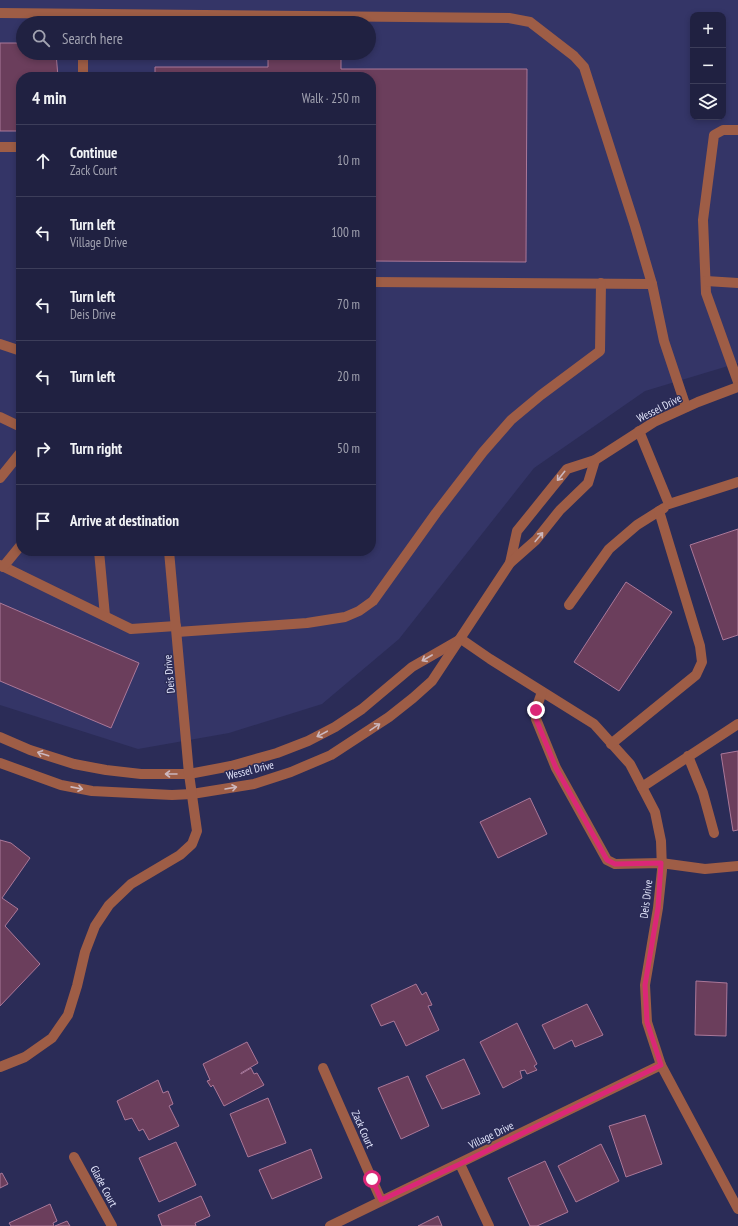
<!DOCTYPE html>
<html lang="en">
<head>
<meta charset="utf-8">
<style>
  body { margin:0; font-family:"PT Sans Narrow",sans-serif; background:#282948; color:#f1f3f6 }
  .controls { position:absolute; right:12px; top:12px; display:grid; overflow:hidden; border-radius:8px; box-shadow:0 2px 6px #0003 }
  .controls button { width:36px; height:36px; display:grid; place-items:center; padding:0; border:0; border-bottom:1px solid #3d3e5a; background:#202141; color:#f1f3f6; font:20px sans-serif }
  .stop { position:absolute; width:12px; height:12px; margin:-9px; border:3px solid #db2777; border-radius:50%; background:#fff }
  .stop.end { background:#db2777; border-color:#fff; box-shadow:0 1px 4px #0008 }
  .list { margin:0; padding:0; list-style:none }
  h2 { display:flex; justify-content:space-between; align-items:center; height:52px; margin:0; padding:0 16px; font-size:17px }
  h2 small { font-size:13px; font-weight:400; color:#a2a3b1 }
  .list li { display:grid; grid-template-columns:26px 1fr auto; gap:12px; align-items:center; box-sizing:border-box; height:72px; padding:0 16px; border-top:1px solid #3d3e5a }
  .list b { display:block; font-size:15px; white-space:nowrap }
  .list p { margin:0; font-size:13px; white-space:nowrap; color:#a2a3b1 }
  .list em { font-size:13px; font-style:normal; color:#a2a3b1 }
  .icon { flex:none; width:22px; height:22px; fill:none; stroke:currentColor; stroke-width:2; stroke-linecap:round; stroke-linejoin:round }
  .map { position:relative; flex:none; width:738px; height:1226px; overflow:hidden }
  .search { position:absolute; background:#202141; box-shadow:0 2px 6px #0003; left:16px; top:16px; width:360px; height:44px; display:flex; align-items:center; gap:10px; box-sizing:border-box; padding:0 14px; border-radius:22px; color:#a2a3b1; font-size:15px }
  .panel { position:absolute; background:#202141; box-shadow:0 2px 6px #0003; left:16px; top:72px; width:360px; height:484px; border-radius:16px }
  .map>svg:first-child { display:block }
</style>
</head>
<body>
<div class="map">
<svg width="738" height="1226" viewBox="0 0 738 1226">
  <rect width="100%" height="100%" fill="#2b2c57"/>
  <!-- built -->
  <path fill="#343567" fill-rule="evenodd" d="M0,0H738V363L645,391L534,468L399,639L322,704L229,733L138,749L0,705ZM693,15H723V117H693ZM23,23H369V53H23ZM21,77H371V551H21Z"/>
  <!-- building -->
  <g fill="#6b3e5c" stroke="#aa7899">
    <polygon points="0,43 23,43 23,53 56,53 58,77 21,77 21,131 0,131"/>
    <polygon points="268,53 341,53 341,69 527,69 526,262 371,261 371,77 155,77 155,67 268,67"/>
    <polygon points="738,529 738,635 723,640 690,545"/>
    <polygon points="626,582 672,612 619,691 574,662"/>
    <polygon points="0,603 139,663 111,728 0,681"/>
    <polygon points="738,751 738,830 733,831 721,754"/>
    <polygon points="530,798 547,834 498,858 480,822"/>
    <polygon points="0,840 11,843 30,858 2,898 18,909 5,926 40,964 0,1006"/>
    <polygon points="696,981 727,983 726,1036 695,1035"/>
    <polygon points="416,984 422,995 426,992 432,1005 428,1006 439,1030 406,1046 394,1021 381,1026 371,1005"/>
    <polygon points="587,1004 603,1035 575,1047 572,1040 554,1049 542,1025"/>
    <polygon points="517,1023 537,1064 534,1066 537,1070 527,1074 525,1070 520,1071 522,1078 503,1088 480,1042"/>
    <polygon points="247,1042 258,1063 241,1073 241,1074 251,1068 254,1074 257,1073 264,1085 224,1106 213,1085 211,1087 207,1081 210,1080 203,1064"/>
    <polygon points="464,1059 480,1094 442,1109 426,1076"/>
    <polygon points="408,1076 429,1126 401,1139 378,1088"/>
    <polygon points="158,1080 163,1093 168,1091 173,1104 169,1106 179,1126 149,1140 143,1129 139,1131 132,1118 125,1120 117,1101"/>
    <polygon points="268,1098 286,1143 248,1157 230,1114"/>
    <polygon points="645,1115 662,1164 626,1177 609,1126"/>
    <polygon points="176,1142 196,1185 159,1202 139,1158"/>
    <polygon points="601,1144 619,1181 576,1202 558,1166"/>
    <polygon points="311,1149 322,1178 272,1199 259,1170"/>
    <polygon points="545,1161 568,1212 537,1226 530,1226 508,1178"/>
    <polygon points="2,1173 8,1184 0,1188 0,1174"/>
    <polygon points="201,1196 210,1216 195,1223 196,1226 162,1226 158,1215"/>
    <polygon points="50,1204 57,1221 53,1223 54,1226 11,1226 9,1223"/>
    <polygon points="438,1216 442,1226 418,1226"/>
    <polygon points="67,1221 70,1226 55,1226"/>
  </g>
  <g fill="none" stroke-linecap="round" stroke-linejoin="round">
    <!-- minor -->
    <g stroke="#9e5d46" stroke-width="10">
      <polyline points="0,13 509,18 530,22 574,56 584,67 635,226 652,284 664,341 686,407"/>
      <polyline points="83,77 83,53"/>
      <polyline points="738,130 723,130 714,135 703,220 706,293 738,382"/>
      <polyline points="0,147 21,147"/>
      <polyline points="706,281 738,283"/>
      <polyline points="371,282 652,284"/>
      <polyline points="0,344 21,351"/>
      <polyline points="0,417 21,427"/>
      <polyline points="639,431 669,504 738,482"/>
      <polyline points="0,478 21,452"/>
      <polyline points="99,551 105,616"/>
      <polyline points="510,563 517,531 567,469 595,460 654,422 698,402 738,387"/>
      <polyline points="0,565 131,629 176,626"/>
      <polyline points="3,567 21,545"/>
      <polyline points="569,605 609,549 637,525 664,508"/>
      <polyline points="177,632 307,623 345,617 359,611 373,601 436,513 483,452 511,420 541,395 600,351 601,283"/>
      <polyline points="461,639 490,659 594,724 630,764 655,812 661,841 662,870 658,908 645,985 647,1022 661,1065 738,1209"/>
      <polyline points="542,692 536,709 536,719 556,768 607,860 615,864 661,863 705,869 738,866"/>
      <polyline points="0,737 30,750 74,764 106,770 141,774 189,774 231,766 277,753 308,741 335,727 362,709 412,667 459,640"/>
      <polyline points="611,744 696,675 702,662 700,646 659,511"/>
      <polyline points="688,756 703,793 714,833"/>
      <polyline points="0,763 61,785 92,791 172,795 192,794 254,784 291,772 331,755 389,717 413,698 432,681 510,563 536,540 560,510 588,483 595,460"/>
      <polyline points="642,787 738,724"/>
      <polyline points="0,1067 25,1057 52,1038 68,1015 77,986 85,952 95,926 109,905 131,884 180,855 192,844 197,831 189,774 169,551"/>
      <polyline points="323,1068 381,1200"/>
      <polyline points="74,1157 112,1226"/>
      <polyline points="460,1164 489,1226"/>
      <polyline points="330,1226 661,1065"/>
    </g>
  </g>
  <!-- one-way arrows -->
  <defs><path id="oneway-shaft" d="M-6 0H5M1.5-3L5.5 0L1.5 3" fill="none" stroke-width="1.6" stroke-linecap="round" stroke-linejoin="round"/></defs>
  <g stroke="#ccb7bd">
    <use href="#oneway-shaft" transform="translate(561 476) rotate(129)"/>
    <use href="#oneway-shaft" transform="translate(539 537) rotate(-50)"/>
    <use href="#oneway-shaft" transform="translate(427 658) rotate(150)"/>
    <use href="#oneway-shaft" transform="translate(375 727) rotate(-34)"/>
    <use href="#oneway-shaft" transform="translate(322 734) rotate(152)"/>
    <use href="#oneway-shaft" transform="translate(43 754) rotate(-162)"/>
    <use href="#oneway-shaft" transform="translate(171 774) rotate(-180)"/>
    <use href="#oneway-shaft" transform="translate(77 788) rotate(11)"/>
    <use href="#oneway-shaft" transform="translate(231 788) rotate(-10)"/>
  </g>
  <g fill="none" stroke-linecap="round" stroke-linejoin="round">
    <!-- route -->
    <polyline stroke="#db2777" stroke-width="5" points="372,1179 381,1200 460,1164 661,1065 647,1022 645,985 658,908 661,863 615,864 607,860 556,768 536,719 536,710"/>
  </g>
  <g text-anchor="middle" stroke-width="3" stroke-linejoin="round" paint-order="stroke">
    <!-- street labels -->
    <g font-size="11" fill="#e4e7fd" stroke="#2b2c57">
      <text transform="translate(659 408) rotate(-27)" y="4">Wessel Drive</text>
      <text transform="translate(169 674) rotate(-95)" y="4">Deis Drive</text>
      <text transform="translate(250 770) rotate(-14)" y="4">Wessel Drive</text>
      <text transform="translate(646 899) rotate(-83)" y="4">Deis Drive</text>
      <text transform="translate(363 1129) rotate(66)" y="4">Zack Court</text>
      <text transform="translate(491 1135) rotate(-26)" y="4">Village Drive</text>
      <text transform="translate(104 1186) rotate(62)" y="4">Glade Court</text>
    </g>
  </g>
</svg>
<div class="controls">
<button>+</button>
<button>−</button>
<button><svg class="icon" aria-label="layers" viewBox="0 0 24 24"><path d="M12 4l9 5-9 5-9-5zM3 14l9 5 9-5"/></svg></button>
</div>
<div class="stop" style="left:372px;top:1179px"></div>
<div class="stop end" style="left:536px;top:710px"></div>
<div class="search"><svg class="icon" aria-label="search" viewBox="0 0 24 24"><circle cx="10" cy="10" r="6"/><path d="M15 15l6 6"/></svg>Search here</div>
<section class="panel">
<h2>4 min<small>Walk · 250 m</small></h2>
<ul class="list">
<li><svg class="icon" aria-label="ahead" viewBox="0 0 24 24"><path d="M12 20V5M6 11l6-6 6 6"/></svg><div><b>Continue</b><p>Zack Court</p></div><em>10 m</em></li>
<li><svg class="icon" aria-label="left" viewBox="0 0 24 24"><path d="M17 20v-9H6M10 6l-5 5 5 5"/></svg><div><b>Turn left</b><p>Village Drive</p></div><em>100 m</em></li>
<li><svg class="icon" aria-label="left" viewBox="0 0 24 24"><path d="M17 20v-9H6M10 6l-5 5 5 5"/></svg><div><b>Turn left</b><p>Deis Drive</p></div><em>70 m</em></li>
<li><svg class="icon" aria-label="left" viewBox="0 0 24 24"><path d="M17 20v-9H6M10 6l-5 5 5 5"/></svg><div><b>Turn left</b></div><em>20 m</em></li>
<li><svg class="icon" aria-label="right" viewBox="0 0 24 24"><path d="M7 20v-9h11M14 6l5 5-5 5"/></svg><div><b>Turn right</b></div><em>50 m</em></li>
<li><svg class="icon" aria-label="arrive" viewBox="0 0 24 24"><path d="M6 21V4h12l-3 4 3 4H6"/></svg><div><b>Arrive at destination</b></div></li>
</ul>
</section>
</div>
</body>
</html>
